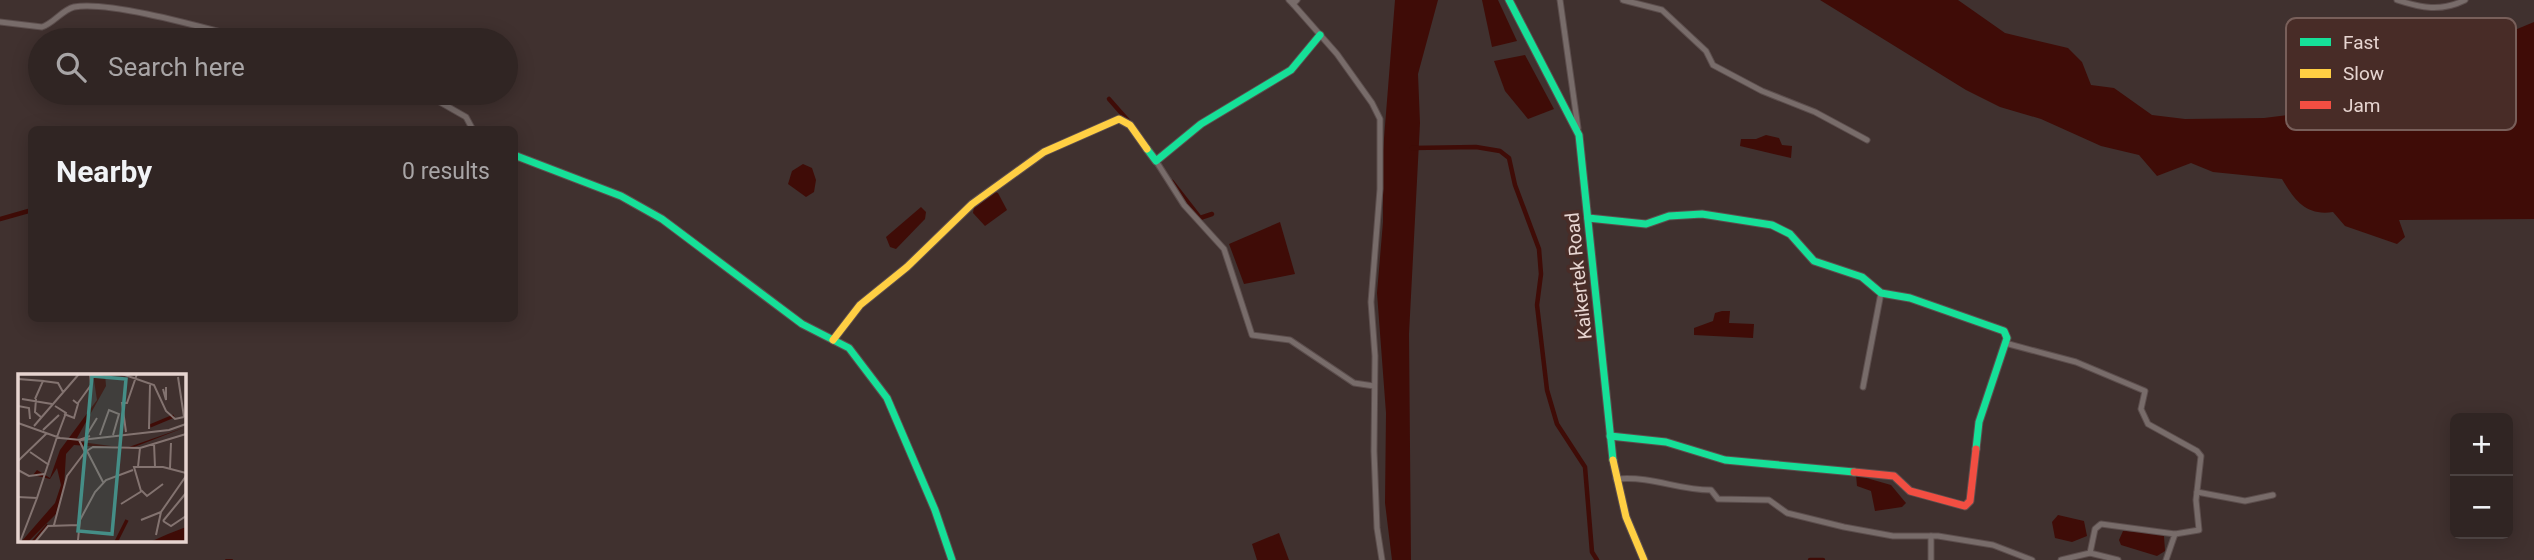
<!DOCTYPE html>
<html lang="en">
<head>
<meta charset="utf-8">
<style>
  body { margin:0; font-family:Roboto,sans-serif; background:#382d2b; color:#f1f3f6 }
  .controls { position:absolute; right:21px; bottom:21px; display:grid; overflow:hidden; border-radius:10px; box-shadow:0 4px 18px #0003 }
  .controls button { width:63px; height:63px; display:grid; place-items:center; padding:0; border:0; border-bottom:2px solid #4b4241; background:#302523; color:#f1f3f6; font:35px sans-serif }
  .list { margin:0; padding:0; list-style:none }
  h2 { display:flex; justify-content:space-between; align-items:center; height:91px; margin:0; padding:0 28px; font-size:30px }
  h2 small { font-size:23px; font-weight:400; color:#a8a5a6 }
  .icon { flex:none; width:38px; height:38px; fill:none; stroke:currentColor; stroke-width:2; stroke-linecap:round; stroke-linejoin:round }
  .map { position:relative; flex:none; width:2534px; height:560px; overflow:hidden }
  .search { position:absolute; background:#302523; box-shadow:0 4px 18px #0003; left:28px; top:28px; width:490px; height:77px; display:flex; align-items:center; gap:18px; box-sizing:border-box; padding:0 24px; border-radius:38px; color:#a8a5a6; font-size:26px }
  .panel { position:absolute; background:#302523; box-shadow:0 4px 18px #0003; left:28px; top:126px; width:490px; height:196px; border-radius:10px }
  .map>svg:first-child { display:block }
</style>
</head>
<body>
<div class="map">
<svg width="2534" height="560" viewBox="0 0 2534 560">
  <rect width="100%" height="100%" fill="#40312f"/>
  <!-- water -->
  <g fill="#3f0c07">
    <polygon points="1395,0 1438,0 1418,74 1420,123 1409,334 1411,560 1392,560 1385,503 1386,413 1377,293 1383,222 1383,151"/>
    <polygon points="1482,0 1498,0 1517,41 1492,47"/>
    <path d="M1820,0H1958L2005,33L2068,48L2082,62L2091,85L2114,88L2152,115L2185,119L2264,118L2305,113L2354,97L2534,22V219L2399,220L2405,237L2397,244L2345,226L2333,212C2306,216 2295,201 2282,179L2213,172L2191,163L2157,176L2139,155L2101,146L2041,119L2000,107L1966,90Z"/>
    <polygon points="1525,55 1554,109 1528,119 1505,91 1494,61"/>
    <polygon points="1766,135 1779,138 1782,145 1792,146 1791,158 1740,146 1741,139 1756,139"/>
    <polygon points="803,164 812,168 816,180 814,192 806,197 788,184 792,171"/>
    <polygon points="993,191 998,193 1007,210 985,226 973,213 974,207"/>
    <polygon points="921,207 926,212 925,219 896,249 890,247 886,237"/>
    <polygon points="1280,222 1295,274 1244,284 1229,244"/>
    <polygon points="1722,311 1730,311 1729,323 1754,324 1753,338 1694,335 1694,328 1713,321 1715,313"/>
    <polygon points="1856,475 1891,485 1906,503 1902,507 1875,511 1871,491 1857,486"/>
    <polygon points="2058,515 2084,521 2087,536 2072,542 2055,538 2052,522"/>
    <polygon points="2123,531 2160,533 2164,536 2165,551 2157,556 2121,545 2119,540"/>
    <polygon points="1279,533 1289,560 1257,560 1252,544"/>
  </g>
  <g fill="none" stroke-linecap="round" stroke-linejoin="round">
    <!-- stream -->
    <polyline stroke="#3f0c07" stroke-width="2" points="226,560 232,560"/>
    <!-- canal -->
    <g stroke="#3f0c07" stroke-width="4.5">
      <polyline points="1109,99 1131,124"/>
      <polyline points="1412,148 1476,147 1500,151 1509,158 1515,185 1539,249 1541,274 1537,305 1547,390 1557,424 1585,467 1592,552 1597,560"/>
      <polyline points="1172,182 1200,218 1212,214"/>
      <polyline points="0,219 32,210"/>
      <polyline points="1810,560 1823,560"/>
    </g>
    <defs>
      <g id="street">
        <polyline points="1289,0 1293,4 1297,0"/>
        <polyline points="1560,0 1578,128"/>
        <polyline points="1623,0 1662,10 1706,51 1713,65 1762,91 1815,112 1867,140"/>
        <path d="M2397,0C2421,8 2441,12 2465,0"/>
        <polyline points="1293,4 1337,54 1372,103 1380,119 1380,189 1371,302 1375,356 1374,451 1377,528 1382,560"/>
        <path d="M0,22L42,27C54,23 62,10 74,7C110,0 212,30 251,40"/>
        <polyline points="424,93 466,117 473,130"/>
        <polyline points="1156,161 1184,205 1224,249 1252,335 1290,340 1354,383 1374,386"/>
        <polyline points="2005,343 2076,362 2145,391 2141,409 2148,424 2197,451 2201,456 2196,500 2199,530 2175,534"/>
        <polyline points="1863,387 1881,293"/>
        <path d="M1616,479C1655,476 1676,490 1711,490L1718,499L1769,500L1787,513L1844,527L1893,536H1931"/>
        <polyline points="2197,492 2245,501 2273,495"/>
        <polyline points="2090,553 2118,560"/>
        <polyline points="1931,560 1931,536 1938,536 1993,545 2032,560"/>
        <polyline points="2061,560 2090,553 2095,529 2101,524 2175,534 2166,560"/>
      </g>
      <g id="fast">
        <polyline points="1509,0 1579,135 1613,460"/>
        <polyline points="1147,149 1156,161 1201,124 1291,70 1320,35"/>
        <polyline points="514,155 621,196 662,219 802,324 849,348 887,398 935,510 952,560"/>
        <polyline points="1588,218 1646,224 1669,216 1702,214 1772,225 1790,234 1814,261 1862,277 1881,293 1910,298 2004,331 2007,338 1979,422 1976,449"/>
        <polyline points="1610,436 1666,442 1725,460 1854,472"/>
      </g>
      <g id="slow">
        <polyline points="833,340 860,305 907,267 972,204 1044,152 1119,119 1130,125 1147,149"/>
        <polyline points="1613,460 1626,517 1644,560"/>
      </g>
      <polyline id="jam" points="1854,472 1894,476 1910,491 1965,506 1970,501 1976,449"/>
    </defs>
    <!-- street casing -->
    <use href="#street" stroke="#5c4e4d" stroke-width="7"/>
    <!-- fast casing -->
    <use href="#fast" stroke="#5c4e4d" stroke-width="9"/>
    <!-- slow casing -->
    <use href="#slow" stroke="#5c4e4d" stroke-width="9"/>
    <!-- jam casing -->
    <use href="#jam" stroke="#5c4e4d" stroke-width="9"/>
    <!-- street -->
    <use href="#street" stroke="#786c6a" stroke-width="5"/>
    <!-- fast -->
    <use href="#fast" stroke="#16e098" stroke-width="7"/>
    <!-- slow -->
    <use href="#slow" stroke="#ffcf43" stroke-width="7"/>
    <!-- jam -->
    <use href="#jam" stroke="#f24e42" stroke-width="7"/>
  </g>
  <g text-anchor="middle" stroke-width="7" stroke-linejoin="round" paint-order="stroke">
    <!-- street labels -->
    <g font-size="19" fill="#e7d5d1" stroke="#482c27">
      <text transform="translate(1578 276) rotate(-96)" y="7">Kaikertek Road</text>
    </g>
  </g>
  <!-- overview -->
  <g transform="translate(18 374)">
    <rect width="168" height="168" fill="#40312f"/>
    <path d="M75,0H87L88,12L59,64L63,68L108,74L168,53L111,75L56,71L48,80L46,113L38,140L10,168H3L37,129L43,111L39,94L32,105L7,99L15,101L19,96L32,104L42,76L79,26ZM168,153V168H132L150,160Z" fill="#3f0c07"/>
    <path fill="none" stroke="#3f0c07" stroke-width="3.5" d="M132,52L156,42M15,168L30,151M98,168L109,146"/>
    <path fill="none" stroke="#837370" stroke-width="2" d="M104,0L136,11L148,37L157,45L166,43M160,3L166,43M0,5L25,7L17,25M25,7L40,9L45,18M145,15L148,26V13M4,25L34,30M18,25L17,38L24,44M60,29L73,11L72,0M0,32L11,34L12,45M37,32L48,39L39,63M46,40L56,44L60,30L55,26M0,49L42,64L63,66L151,56L168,50M16,52L61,0M131,55L132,11M25,56L41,41M108,58L104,29H109L119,0M82,61L91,36L101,40L95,61M68,62L79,44M136,69L137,93M122,74L168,60M69,77L85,108M12,78L31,91M67,78L75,73L122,74L120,93M0,87L29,59M152,94L153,69M0,96L11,102L26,100M123,117L116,93H145L168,99M0,123L19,124L39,63M103,130L124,117L129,122L145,110M123,146L143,138M145,147L168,119M145,147L153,152L168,142M36,151L49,102L67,78L61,66L72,62M138,161L143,138L168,102M60,166L62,146L77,118L88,106L115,96M2,168L19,124M17,168L30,152L61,151"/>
    <path fill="#458e87" fill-opacity="0.15" stroke="#458e87" stroke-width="3.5" d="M74,2L108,5L94,160L60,157Z"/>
    <rect width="168" height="168" fill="none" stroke="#e7d5d1" stroke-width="3.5"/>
  </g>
  <!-- legend -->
  <rect x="2286" y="18" width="230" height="112" rx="10" fill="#482c27" stroke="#785f5a" stroke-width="2"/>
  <rect x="2300" y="38" width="31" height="8" fill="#16e098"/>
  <rect x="2300" y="69" width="31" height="9" fill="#ffcf43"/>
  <rect x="2300" y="101" width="31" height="8" fill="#f24e42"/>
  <g font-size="19" fill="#e7d5d1">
    <text x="2343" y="49">Fast</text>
    <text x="2343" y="80">Slow</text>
    <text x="2343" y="112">Jam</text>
  </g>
</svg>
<div class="controls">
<button>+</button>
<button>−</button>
</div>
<div class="search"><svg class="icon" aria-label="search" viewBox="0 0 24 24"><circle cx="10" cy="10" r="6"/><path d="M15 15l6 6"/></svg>Search here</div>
<section class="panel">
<h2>Nearby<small>0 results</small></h2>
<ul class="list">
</ul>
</section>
</div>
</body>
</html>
